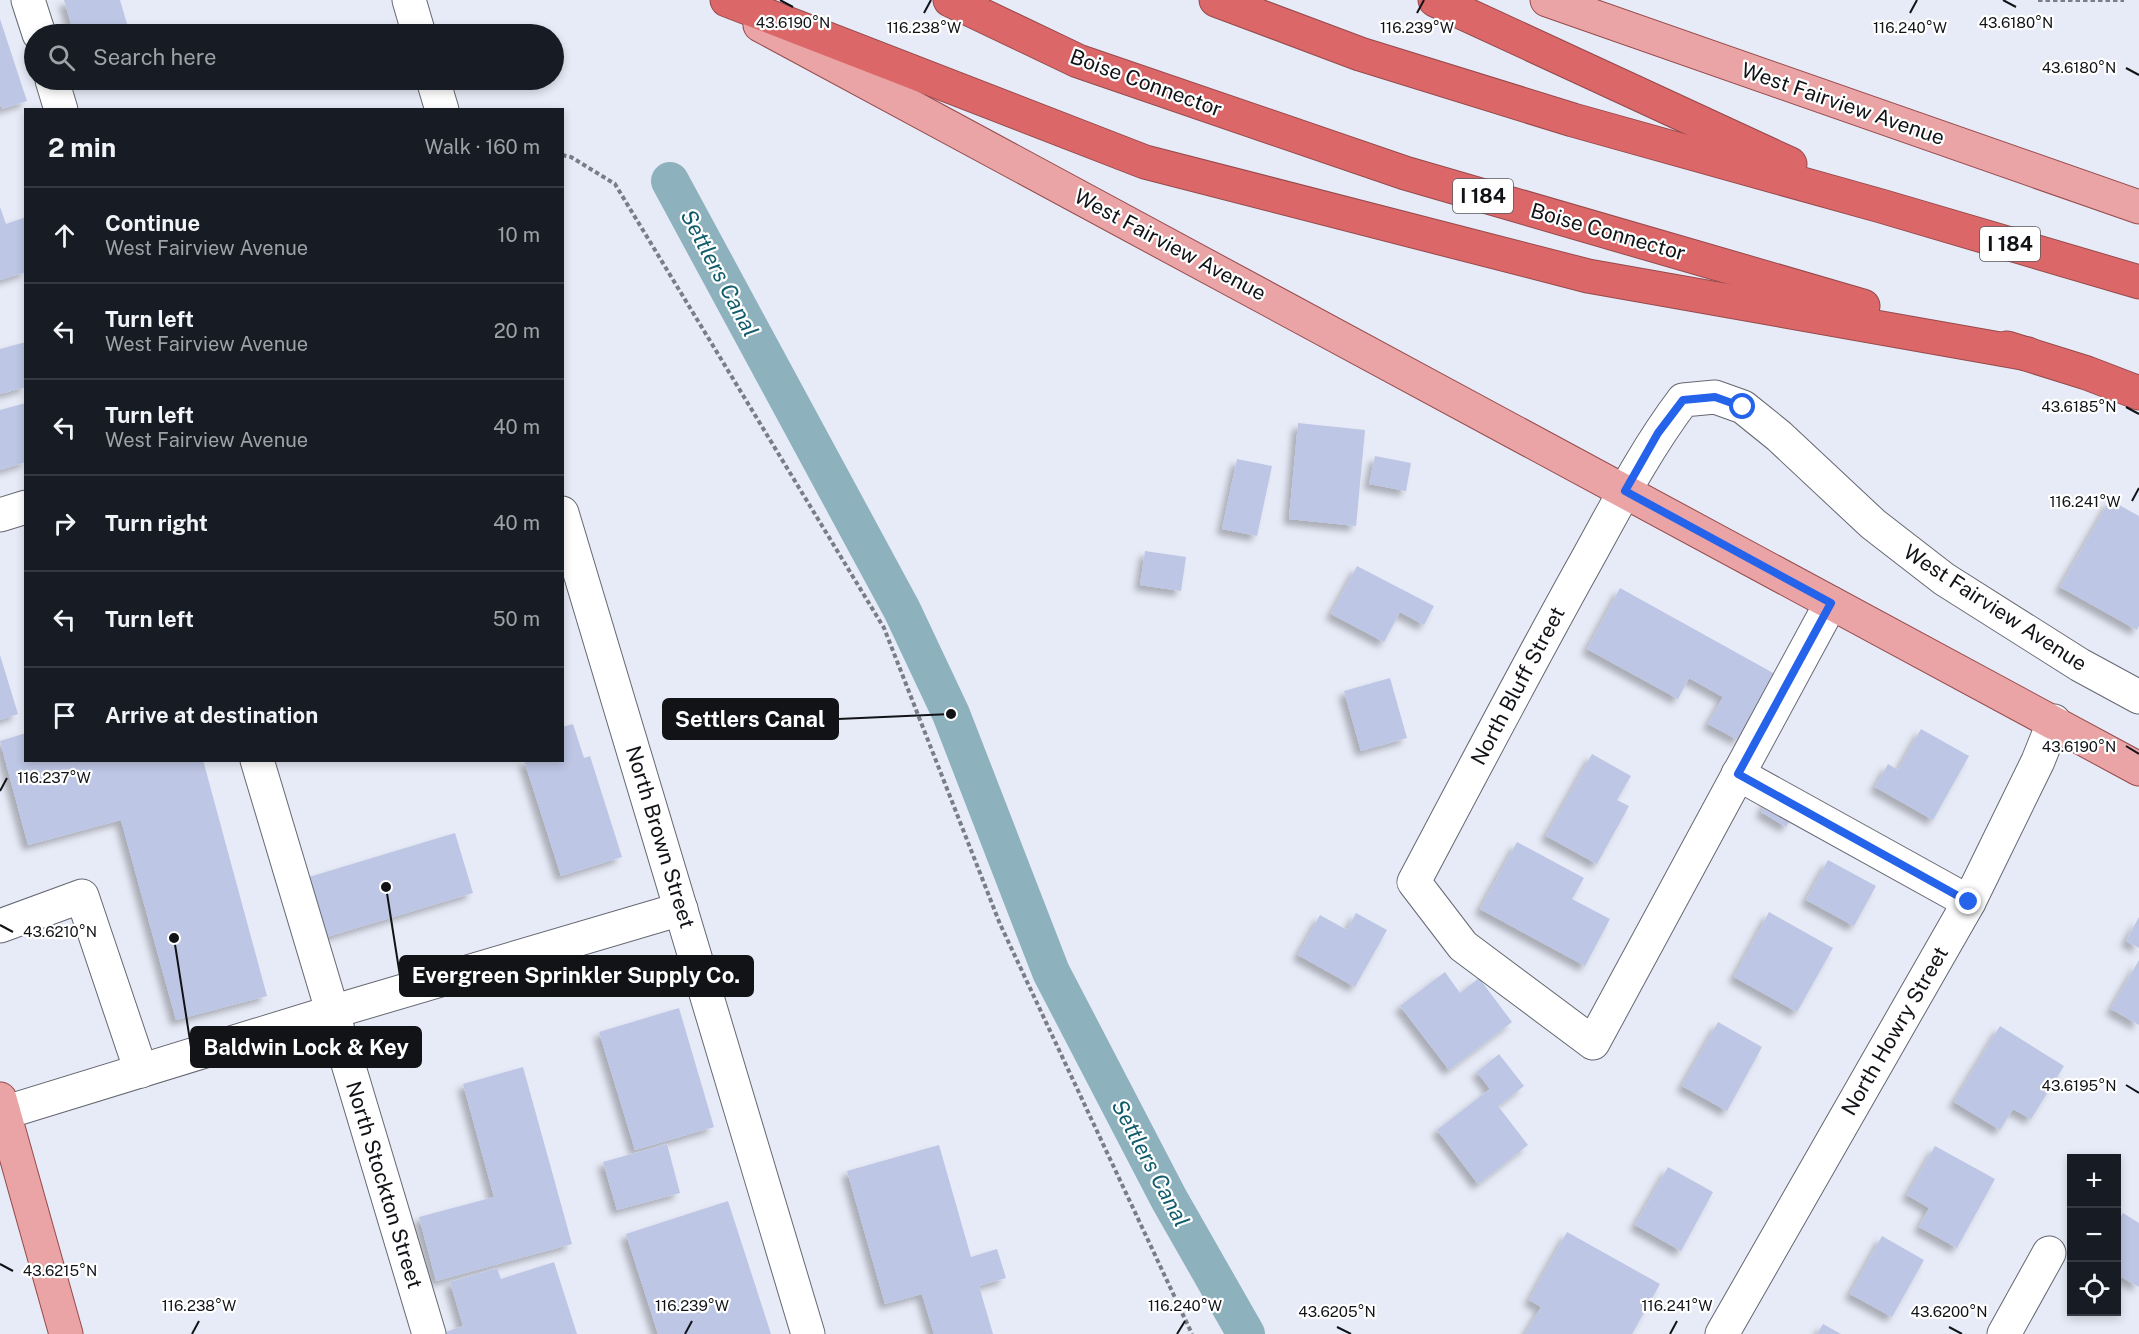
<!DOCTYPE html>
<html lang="en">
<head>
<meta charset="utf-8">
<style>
  body { margin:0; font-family:"Public Sans",sans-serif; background:#20242c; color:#f1f3f6 }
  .controls { position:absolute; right:18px; bottom:18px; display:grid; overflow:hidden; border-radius:0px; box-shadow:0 3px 9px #0003 }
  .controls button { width:54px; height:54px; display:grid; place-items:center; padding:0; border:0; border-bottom:2px solid #363941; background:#171b24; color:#f1f3f6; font:30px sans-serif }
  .stop { position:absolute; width:18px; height:18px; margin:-14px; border:4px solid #2563eb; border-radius:50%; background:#fff }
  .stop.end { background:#2563eb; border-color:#fff; box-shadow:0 2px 6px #0008 }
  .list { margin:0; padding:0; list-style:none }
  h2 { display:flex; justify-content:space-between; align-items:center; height:78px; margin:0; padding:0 24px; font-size:26px }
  h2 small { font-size:20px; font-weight:400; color:#9ea1a6 }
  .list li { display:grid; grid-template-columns:39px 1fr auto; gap:18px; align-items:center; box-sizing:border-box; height:96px; padding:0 24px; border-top:2px solid #363941 }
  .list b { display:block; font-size:22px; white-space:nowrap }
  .list p { margin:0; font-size:20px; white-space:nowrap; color:#9ea1a6 }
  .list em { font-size:20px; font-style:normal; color:#9ea1a6 }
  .icon { flex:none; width:33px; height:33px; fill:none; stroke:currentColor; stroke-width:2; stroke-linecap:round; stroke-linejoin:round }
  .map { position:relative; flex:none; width:2139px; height:1334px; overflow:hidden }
  .search { position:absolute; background:#171b24; box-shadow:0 3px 9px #0003; left:24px; top:24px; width:540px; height:66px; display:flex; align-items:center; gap:15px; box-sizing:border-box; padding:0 21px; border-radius:33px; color:#9ea1a6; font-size:22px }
  .panel { position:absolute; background:#171b24; box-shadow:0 3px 9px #0003; left:24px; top:108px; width:540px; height:654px; border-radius:0px }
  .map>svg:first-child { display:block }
</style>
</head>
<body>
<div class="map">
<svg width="2139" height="1334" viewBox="0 0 2139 1334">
  <defs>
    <filter id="shadow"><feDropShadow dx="-5.5" dy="5.5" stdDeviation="3" flood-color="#0004"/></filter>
  </defs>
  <rect width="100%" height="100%" fill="#e7ebf7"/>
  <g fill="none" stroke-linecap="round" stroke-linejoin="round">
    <!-- canal -->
    <polyline stroke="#8eb2bd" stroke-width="38" points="670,181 902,610 951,714 1051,972 1169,1199 1246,1334"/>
  </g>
  <!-- building -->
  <g fill="#bdc6e4" filter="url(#shadow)">
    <polygon points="64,0 120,0 130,34 74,34"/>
    <polygon points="0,19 27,101 2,109 0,104"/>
    <polygon points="0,207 6,224 26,217 26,272 0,280"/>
    <polygon points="26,342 26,387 0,394 0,349"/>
    <polygon points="26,403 26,462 0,470 0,410"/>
    <polygon points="1298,423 1365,430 1356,526 1289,519"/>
    <polygon points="1375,456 1411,463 1406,491 1369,484"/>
    <polygon points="1237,459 1272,466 1257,536 1222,529"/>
    <polygon points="2110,500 2139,516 2139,626 2137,630 2060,587"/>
    <polygon points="1145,551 1186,557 1181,591 1140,585"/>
    <polygon points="1357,566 1434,606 1424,625 1400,612 1384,642 1331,614"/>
    <polygon points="1620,588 1775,674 1738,740 1708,724 1723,697 1689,678 1678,699 1587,649"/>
    <polygon points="0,655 18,714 0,720"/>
    <polygon points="1390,678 1407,738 1361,751 1344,691"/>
    <polygon points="573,724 584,758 590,756 622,857 561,876 524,760 562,760 562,727"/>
    <polygon points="1921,729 1969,756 1933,820 1875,787 1888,764 1898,770"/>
    <polygon points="26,733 26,760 203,760 267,996 176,1020 121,820 28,845 0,741"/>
    <polygon points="1592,754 1631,776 1617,800 1629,806 1597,864 1546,836"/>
    <polygon points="1770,795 1796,809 1786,827 1761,812"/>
    <polygon points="455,833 473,893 317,940 299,880"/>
    <polygon points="1517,842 1584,878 1572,899 1610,919 1585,966 1480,909"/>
    <polygon points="1828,860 1876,886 1854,926 1806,900"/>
    <polygon points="1769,912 1833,948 1797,1012 1734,977"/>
    <polygon points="1356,913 1387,930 1355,987 1298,955 1320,915 1347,930"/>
    <polygon points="2139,917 2139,948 2126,941"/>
    <polygon points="2139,960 2139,1025 2111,1009"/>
    <polygon points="1445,972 1460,993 1479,978 1512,1022 1449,1070 1400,1006"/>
    <polygon points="679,1008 714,1127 635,1150 599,1032"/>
    <polygon points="1718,1022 1762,1047 1727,1111 1682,1086"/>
    <polygon points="2000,1026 2064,1066 2031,1119 2013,1109 2000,1130 1954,1102"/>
    <polygon points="1499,1054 1524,1086 1498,1106 1528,1145 1478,1184 1437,1130 1490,1089 1477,1072"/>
    <polygon points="523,1067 572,1244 436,1281 419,1217 494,1197 463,1084"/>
    <polygon points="667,1144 680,1193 617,1210 603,1162"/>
    <polygon points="939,1145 971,1257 997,1249 1006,1278 979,1286 993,1334 934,1334 922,1294 885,1304 847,1171"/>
    <polygon points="1935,1146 1995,1179 1957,1248 1919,1227 1929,1208 1907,1195"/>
    <polygon points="1668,1167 1713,1192 1681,1251 1635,1225"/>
    <polygon points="728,1201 771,1334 658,1334 626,1234"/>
    <polygon points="2123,1213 2139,1223 2139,1287 2116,1274 2116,1224"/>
    <polygon points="1567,1232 1660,1284 1632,1334 1525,1334 1541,1307 1529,1300"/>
    <polygon points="1882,1236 1924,1260 1892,1317 1850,1294"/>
    <polygon points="554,1262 577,1334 440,1334 463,1326 450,1282 497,1268 501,1279"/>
    <polygon points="1823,1324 1841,1334 1817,1334"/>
  </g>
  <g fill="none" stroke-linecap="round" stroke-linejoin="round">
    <defs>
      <g id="minor">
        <polyline points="28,0 39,34"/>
        <polyline points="409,0 419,34"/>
        <polyline points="52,80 61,110"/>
        <polyline points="433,80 442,110"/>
        <polyline points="562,513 808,1334"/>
        <polyline points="0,515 26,507"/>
        <path d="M1831,603L1593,1043L1463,946L1414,882C1469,778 1523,675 1580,572C1613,513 1643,453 1683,400L1715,397L1743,407L1779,436L1873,524L1944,579L2080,665L2139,697"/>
        <polyline points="257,760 429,1334"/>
        <polyline points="1738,774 1969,902"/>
        <polyline points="0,926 82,896 141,1071"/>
        <polyline points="0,1114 332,1012 681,909"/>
        <polyline points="1722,1334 1969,902 2038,761 2054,721"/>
        <polyline points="2004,1334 2049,1253"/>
      </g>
      <g id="major">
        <polyline points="1547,0 2139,207"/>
        <polyline points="760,25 2139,769"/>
        <polyline points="0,1099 66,1334"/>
      </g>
      <g id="highway">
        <polyline points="727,0 1145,162 1588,276 2028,354"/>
        <polyline points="950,0 1078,61 1405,173 1863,306"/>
        <polyline points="1216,0 1360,54 1573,120 1881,206 2139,282"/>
        <polyline points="1435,0 1790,164"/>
        <polyline points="2007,348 2087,373 2139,393"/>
      </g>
    </defs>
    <!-- minor casing -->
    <use href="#minor" stroke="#656872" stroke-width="35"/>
    <!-- major casing -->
    <use href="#major" stroke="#954a4c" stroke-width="35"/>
    <!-- highway casing -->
    <use href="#highway" stroke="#954a4c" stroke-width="35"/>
    <!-- path -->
    <g stroke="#7a7d85" stroke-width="4" stroke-dasharray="4.5 3" stroke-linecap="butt">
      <polyline points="2038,0 2124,0"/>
      <polyline points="562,155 571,157 615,184 884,628 1000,924 1192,1334"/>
    </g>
    <!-- minor -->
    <use href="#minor" stroke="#fff" stroke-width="33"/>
    <!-- major -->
    <use href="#major" stroke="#eaa4a5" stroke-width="33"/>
    <!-- highway -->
    <use href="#highway" stroke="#dc6769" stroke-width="33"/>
  </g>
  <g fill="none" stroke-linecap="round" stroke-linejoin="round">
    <!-- route -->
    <polyline stroke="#2563eb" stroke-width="8" points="1743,407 1715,397 1683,400 1658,433 1625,491 1831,603 1738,774 1969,902"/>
  </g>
  <!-- ticks -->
  <path fill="none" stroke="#111317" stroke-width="2" d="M780,0L793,7M2003,0L2016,7M924,13L931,0M1417,13L1424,0M1910,13L1917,0M2126,68L2139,75M2126,407L2139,414M2132,501L2139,488M2126,746L2139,754M0,791L7,778M0,925L13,932M2126,1085L2139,1093M0,1264L13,1271M1337,1327L1351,1334M1949,1327L1962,1334M192,1334L199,1321M685,1334L692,1321M1177,1334L1185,1321M1670,1334L1677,1321"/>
  <g text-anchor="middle" stroke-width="4.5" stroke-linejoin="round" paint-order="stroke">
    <!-- shield labels -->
    <g fill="#fff" stroke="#585a5d" stroke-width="1.5">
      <rect x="1453" y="179" width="60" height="34" rx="4.5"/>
      <rect x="1980" y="227" width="60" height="34" rx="4.5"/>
    </g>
    <g font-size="20" font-weight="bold" fill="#111317">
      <text x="1483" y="203">I 184</text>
      <text x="2010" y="251">I 184</text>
    </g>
    <!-- street labels -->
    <g font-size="21" fill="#111317" stroke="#fff">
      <text transform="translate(1146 83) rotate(20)" y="7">Boise Connector</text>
      <text transform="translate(1843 104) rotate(19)" y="7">West Fairview Avenue</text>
      <text transform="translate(1608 232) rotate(16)" y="7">Boise Connector</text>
      <text transform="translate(1170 245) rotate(28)" y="7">West Fairview Avenue</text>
      <text transform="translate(1995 608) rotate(33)" y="7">West Fairview Avenue</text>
      <text transform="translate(1518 686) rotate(-62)" y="7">North Bluff Street</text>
      <text transform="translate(660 837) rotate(73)" y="7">North Brown Street</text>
      <text transform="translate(1895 1031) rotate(-60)" y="7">North Howry Street</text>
      <text transform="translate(384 1185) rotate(73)" y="7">North Stockton Street</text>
    </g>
    <!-- water labels -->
    <g font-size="22" font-style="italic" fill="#115c6c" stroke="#fff">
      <text transform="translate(720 273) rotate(62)" y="8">Settlers Canal</text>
      <text transform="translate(1151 1163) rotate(62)" y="8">Settlers Canal</text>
    </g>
  </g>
  <g font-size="15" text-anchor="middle" fill="#111317" stroke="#fff" stroke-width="4.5" stroke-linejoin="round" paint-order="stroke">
    <text x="793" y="28">43.6190°N</text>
    <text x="2016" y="28">43.6180°N</text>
    <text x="924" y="33">116.238°W</text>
    <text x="1417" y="33">116.239°W</text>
    <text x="1910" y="33">116.240°W</text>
    <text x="2079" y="73">43.6180°N</text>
    <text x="2079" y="412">43.6185°N</text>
    <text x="2085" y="507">116.241°W</text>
    <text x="2079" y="752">43.6190°N</text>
    <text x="54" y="783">116.237°W</text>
    <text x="60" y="937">43.6210°N</text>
    <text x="2079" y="1091">43.6195°N</text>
    <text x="60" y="1276">43.6215°N</text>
    <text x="199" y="1311">116.238°W</text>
    <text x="692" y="1311">116.239°W</text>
    <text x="1185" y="1311">116.240°W</text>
    <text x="1677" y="1311">116.241°W</text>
    <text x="1337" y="1317">43.6205°N</text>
    <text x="1949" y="1317">43.6200°N</text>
  </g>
  <!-- callouts -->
  <path fill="none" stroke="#111317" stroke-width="2" d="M951 714L838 719M386 887L400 976M174 938L191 1047"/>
  <g fill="#111317" stroke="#fff" stroke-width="2">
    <circle cx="951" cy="714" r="6"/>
    <circle cx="386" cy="887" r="6"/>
    <circle cx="174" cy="938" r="6"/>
  </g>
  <g fill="#111317" stroke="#111317" stroke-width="2">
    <rect x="663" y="699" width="175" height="40" rx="6"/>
    <rect x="400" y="956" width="353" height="40" rx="6"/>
    <rect x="191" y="1027" width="230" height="40" rx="6"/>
  </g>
  <g font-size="22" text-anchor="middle" font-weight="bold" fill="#fff">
    <text x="750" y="727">Settlers Canal</text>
    <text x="576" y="983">Evergreen Sprinkler Supply Co.</text>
    <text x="306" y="1055">Baldwin Lock &amp; Key</text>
  </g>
</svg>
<div class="controls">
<button>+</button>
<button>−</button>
<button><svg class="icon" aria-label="locate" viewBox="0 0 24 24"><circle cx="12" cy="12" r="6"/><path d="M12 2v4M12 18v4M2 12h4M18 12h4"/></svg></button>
</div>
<div class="stop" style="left:1743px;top:407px"></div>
<div class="stop end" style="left:1969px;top:902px"></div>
<div class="search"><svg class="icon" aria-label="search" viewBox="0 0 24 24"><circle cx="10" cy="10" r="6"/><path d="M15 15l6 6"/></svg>Search here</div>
<section class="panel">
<h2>2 min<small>Walk · 160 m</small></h2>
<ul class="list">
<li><svg class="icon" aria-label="ahead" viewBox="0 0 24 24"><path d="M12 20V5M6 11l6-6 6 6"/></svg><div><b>Continue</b><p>West Fairview Avenue</p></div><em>10 m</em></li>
<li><svg class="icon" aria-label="left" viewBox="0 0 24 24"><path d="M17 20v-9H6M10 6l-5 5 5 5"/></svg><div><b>Turn left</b><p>West Fairview Avenue</p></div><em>20 m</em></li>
<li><svg class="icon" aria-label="left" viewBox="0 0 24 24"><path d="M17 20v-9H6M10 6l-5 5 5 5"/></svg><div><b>Turn left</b><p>West Fairview Avenue</p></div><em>40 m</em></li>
<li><svg class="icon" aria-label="right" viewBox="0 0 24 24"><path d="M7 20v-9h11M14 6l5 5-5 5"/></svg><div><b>Turn right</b></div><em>40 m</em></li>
<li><svg class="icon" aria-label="left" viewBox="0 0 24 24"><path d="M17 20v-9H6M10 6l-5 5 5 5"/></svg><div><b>Turn left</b></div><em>50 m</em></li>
<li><svg class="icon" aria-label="arrive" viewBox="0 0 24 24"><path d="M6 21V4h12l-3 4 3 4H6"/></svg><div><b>Arrive at destination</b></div></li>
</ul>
</section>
</div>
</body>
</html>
